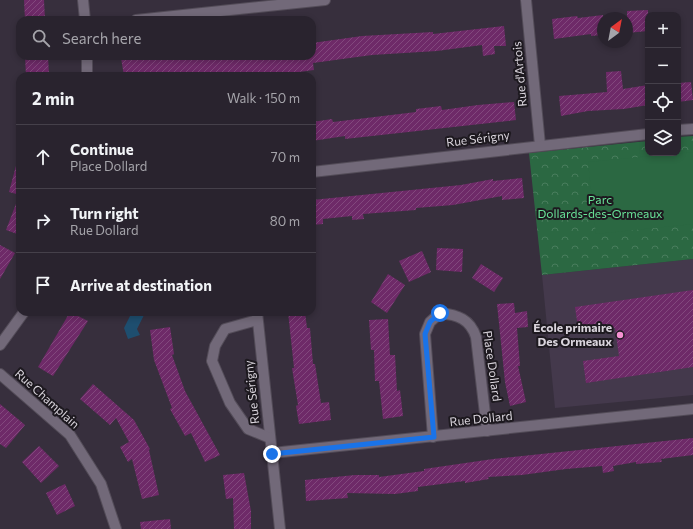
<!DOCTYPE html>
<html lang="en">
<head>
<meta charset="utf-8">
<style>
  body { margin:0; font-family:Commissioner,sans-serif; background:#312b36; color:#f1f3f6 }
  .controls { position:absolute; right:12px; top:12px; display:grid; overflow:hidden; border-radius:8px; box-shadow:0 2px 6px #0003 }
  .controls button { width:36px; height:36px; display:grid; place-items:center; padding:0; border:0; border-bottom:1px solid #45404a; background:#29232e; color:#f1f3f6; font:20px sans-serif }
  .compass { position:absolute; left:597px; top:12px; width:36px; height:36px; border-radius:50%; background:#29232e; box-shadow:0 2px 6px #0003; rotate:32deg }
  .stop { position:absolute; width:12px; height:12px; margin:-9px; border:3px solid #1a73e8; border-radius:50%; background:#fff }
  .stop.end { background:#1a73e8; border-color:#fff; box-shadow:0 1px 4px #0008 }
  .list { margin:0; padding:0; list-style:none }
  h2 { display:flex; justify-content:space-between; align-items:center; height:52px; margin:0; padding:0 16px; font-size:17px }
  h2 small { font-size:13px; font-weight:400; color:#a5a4aa }
  .list li { display:grid; grid-template-columns:26px 1fr auto; gap:12px; align-items:center; box-sizing:border-box; height:64px; padding:0 16px; border-top:1px solid #45404a }
  .list b { display:block; font-size:15px; white-space:nowrap }
  .list p { margin:0; font-size:13px; white-space:nowrap; color:#a5a4aa }
  .list em { font-size:13px; font-style:normal; color:#a5a4aa }
  .icon { flex:none; width:22px; height:22px; fill:none; stroke:currentColor; stroke-width:2; stroke-linecap:round; stroke-linejoin:round }
  .map { position:relative; flex:none; width:693px; height:529px; overflow:hidden }
  .search { position:absolute; background:#29232e; box-shadow:0 2px 6px #0003; left:16px; top:16px; width:300px; height:44px; display:flex; align-items:center; gap:10px; box-sizing:border-box; padding:0 14px; border-radius:12px; color:#a5a4aa; font-size:15px }
  .panel { position:absolute; background:#29232e; box-shadow:0 2px 6px #0003; left:16px; top:72px; width:300px; height:244px; border-radius:12px }
  .map>svg:first-child { display:block }
</style>
</head>
<body>
<div class="map">
<svg width="693" height="529" viewBox="0 0 693 529">
  <defs>
    <pattern id="park-crowns" width="20" height="18" patternUnits="userSpaceOnUse"><rect width="20" height="18" fill="#2b6842"/><path d="M2 6a3 3 0 1 1 6 0M12 15a3 3 0 1 1 6 0" fill="none" stroke="#497d5d"/></pattern>
    <pattern id="building-hatch" width="6" height="6" patternUnits="userSpaceOnUse"><rect width="6" height="6" fill="#6e2a68"/><path d="M-1 1l2-2M0 6l6-6M5 7l2-2" fill="none" stroke="#82487d"/></pattern>
  </defs>
  <rect width="100%" height="100%" fill="#372f3d"/>
  <!-- built -->
  <polygon fill="#44394c" points="693,259 693,395 555,408 542,275"/>
  <!-- park -->
  <polygon fill="url(#park-crowns)" points="693,136 693,259 542,275 529,153 648,141 648,153 678,153 678,137"/>
  <!-- pitch -->
  <polygon fill="#2b6842" points="693,152 693,224 596,234 588,162"/>
  <!-- water -->
  <polygon fill="#1e4e6f" points="132,312 137,312 144,315 137,329 140,335 128,339 124,328"/>
  <!-- building -->
  <g fill="url(#building-hatch)">
    <polygon points="24,0 44,0 45,20 25,20"/>
    <polygon points="648,10 648,31 627,33 627,11"/>
    <polygon points="603,15 603,35 591,36 591,34 554,39 552,19 577,16 578,18"/>
    <polygon points="504,26 506,46 494,46 495,54 483,56 482,45 437,51 372,55 313,63 314,70 291,73 291,74 124,76 121,58 145,56 145,60 186,56 312,56 312,43 362,36 433,32 433,34"/>
    <polygon points="25,56 48,56 49,75 26,76"/>
    <polygon points="621,71 623,89 648,85 648,105 624,109 588,111 561,116 559,96 607,92 606,72"/>
    <polygon points="691,82 693,100 678,102 678,83"/>
    <polygon points="514,102 516,120 345,139 345,136 312,141 312,122 332,119 333,122 416,112 416,109 441,106 442,110 478,105"/>
    <polygon points="17,162 20,163 20,195 9,192"/>
    <polygon points="522,178 524,198 502,200 502,196 453,205 416,208 416,210 363,214 364,219 352,220 352,216 323,219 323,224 312,225 312,200 461,185 493,179 493,181"/>
    <polygon points="19,196 20,196 20,235 6,230"/>
    <polygon points="0,245 15,253 0,279"/>
    <polygon points="437,248 463,249 462,272 436,270"/>
    <polygon points="422,251 431,272 409,282 399,261"/>
    <polygon points="481,264 503,278 494,292 472,278"/>
    <polygon points="388,274 405,285 387,313 371,302"/>
    <polygon points="693,290 693,367 586,383 583,361 619,356 615,328 579,334 575,307"/>
    <polygon points="514,303 515,313 527,311 528,327 517,328 520,366 518,366 526,402 510,406 505,382 497,304"/>
    <polygon points="70,312 88,321 53,376 38,367"/>
    <polygon points="288,312 305,312 307,328 310,328 313,364 315,364 321,403 329,402 331,420 299,424 296,406 298,405 292,368 294,368"/>
    <polygon points="388,319 390,355 395,355 397,391 400,390 403,416 383,419 379,381 375,381 374,350 371,350 369,320"/>
    <polygon points="170,327 174,354 172,355 185,391 220,455 205,462 191,433 185,436 170,409 172,408 154,360 150,330"/>
    <polygon points="93,384 134,420 150,449 149,450 159,495 142,499 132,459 128,462 120,447 129,442 116,418 110,425 80,399"/>
    <polygon points="0,404 25,425 6,448 0,444"/>
    <polygon points="693,438 693,455 661,459 662,462 636,464 636,462 613,466 614,471 603,473 602,466 566,469 522,475 488,477 489,479 465,483 465,481 418,487 418,491 395,494 347,493 348,498 306,501 305,480 355,475 379,475 379,477 424,471 424,469 493,459"/>
    <polygon points="39,446 59,466 41,483 22,462"/>
    <polygon points="244,473 251,511 251,529 234,529 233,498 226,499 223,475"/>
    <polygon points="65,484 75,506 57,515 46,493"/>
    <polygon points="170,519 171,529 141,529 140,522"/>
  </g>
  <g fill="none" stroke-linecap="round" stroke-linejoin="round">
    <defs>
      <g id="minor">
        <polyline points="83,0 85,20"/>
        <polyline points="526,0 540,145"/>
        <polyline points="136,20 325,0"/>
        <polyline points="87,56 87,76"/>
        <polyline points="678,130 693,129"/>
        <polyline points="312,172 648,134"/>
        <polyline points="257,312 280,529"/>
        <polyline points="257,320 225,329 215,346 212,361 230,403 248,429 270,438"/>
        <polyline points="0,345 24,312"/>
        <polyline points="0,374 70,435 101,484 116,529"/>
        <path d="M433,437L425,334L430,322L440,313C458,315 470,319 476,337L487,431"/>
        <polyline points="272,453 693,409"/>
      </g>
    </defs>
    <!-- minor casing -->
    <use href="#minor" stroke="#534c58" stroke-width="12"/>
    <!-- minor -->
    <use href="#minor" stroke="#726979" stroke-width="10"/>
  </g>
  <g fill="none" stroke-linecap="round" stroke-linejoin="round">
    <!-- route -->
    <polyline stroke="#1a73e8" stroke-width="5" points="272,454 434,437 425,334 430,322 440,313"/>
  </g>
  <!-- markers -->
  <circle fill="#f591d2" stroke="#1d191f" stroke-width="1.5" cx="620" cy="335" r="4"/>
  <g text-anchor="middle" stroke-width="4" stroke-linejoin="round" paint-order="stroke">
    <!-- street labels -->
    <g font-size="12" fill="#d9d4dc" stroke="#1d191f">
      <text transform="translate(520 74) rotate(-95)" y="4">Rue d'Artois</text>
      <text transform="translate(478 139) rotate(-7)" y="4">Rue Sérigny</text>
      <text transform="translate(492 366) rotate(82)" y="4">Place Dollard</text>
      <text transform="translate(252 392) rotate(-96)" y="4">Rue Sérigny</text>
      <text transform="translate(47 399) rotate(42)" y="4">Rue Champlain</text>
      <text transform="translate(481 419) rotate(-6)" y="4">Rue Dollard</text>
    </g>
    <!-- park labels -->
    <g font-size="12" fill="#69e599" stroke="#1d191f">
      <text x="600" y="204">Parc<tspan x="600" dy="14">Dollards-des-Ormeaux</tspan></text>
    </g>
    <!-- poi labels -->
    <g font-size="12" font-weight="bold" fill="#d9d4dc" stroke="#1d191f" text-anchor="end">
      <text x="612" y="332">École primaire<tspan x="612" dy="14">Des Ormeaux</tspan></text>
    </g>
  </g>
</svg>
<div class="controls">
<button>+</button>
<button>−</button>
<button><svg class="icon" aria-label="locate" viewBox="0 0 24 24"><circle cx="12" cy="12" r="6"/><path d="M12 2v4M12 18v4M2 12h4M18 12h4"/></svg></button>
<button><svg class="icon" aria-label="layers" viewBox="0 0 24 24"><path d="M12 4l9 5-9 5-9-5zM3 14l9 5 9-5"/></svg></button>
</div>
<svg class="compass" viewBox="-18 -18 36 36"><path d="M0-13l5 13h-10z" fill="#e53935"/><path d="M0 13l5-13h-10z" fill="#a5a4aa"/></svg>
<div class="stop" style="left:440px;top:313px"></div>
<div class="stop end" style="left:272px;top:454px"></div>
<div class="search"><svg class="icon" aria-label="search" viewBox="0 0 24 24"><circle cx="10" cy="10" r="6"/><path d="M15 15l6 6"/></svg>Search here</div>
<section class="panel">
<h2>2 min<small>Walk · 150 m</small></h2>
<ul class="list">
<li><svg class="icon" aria-label="ahead" viewBox="0 0 24 24"><path d="M12 20V5M6 11l6-6 6 6"/></svg><div><b>Continue</b><p>Place Dollard</p></div><em>70 m</em></li>
<li><svg class="icon" aria-label="right" viewBox="0 0 24 24"><path d="M7 20v-9h11M14 6l5 5-5 5"/></svg><div><b>Turn right</b><p>Rue Dollard</p></div><em>80 m</em></li>
<li><svg class="icon" aria-label="arrive" viewBox="0 0 24 24"><path d="M6 21V4h12l-3 4 3 4H6"/></svg><div><b>Arrive at destination</b></div></li>
</ul>
</section>
</div>
</body>
</html>
